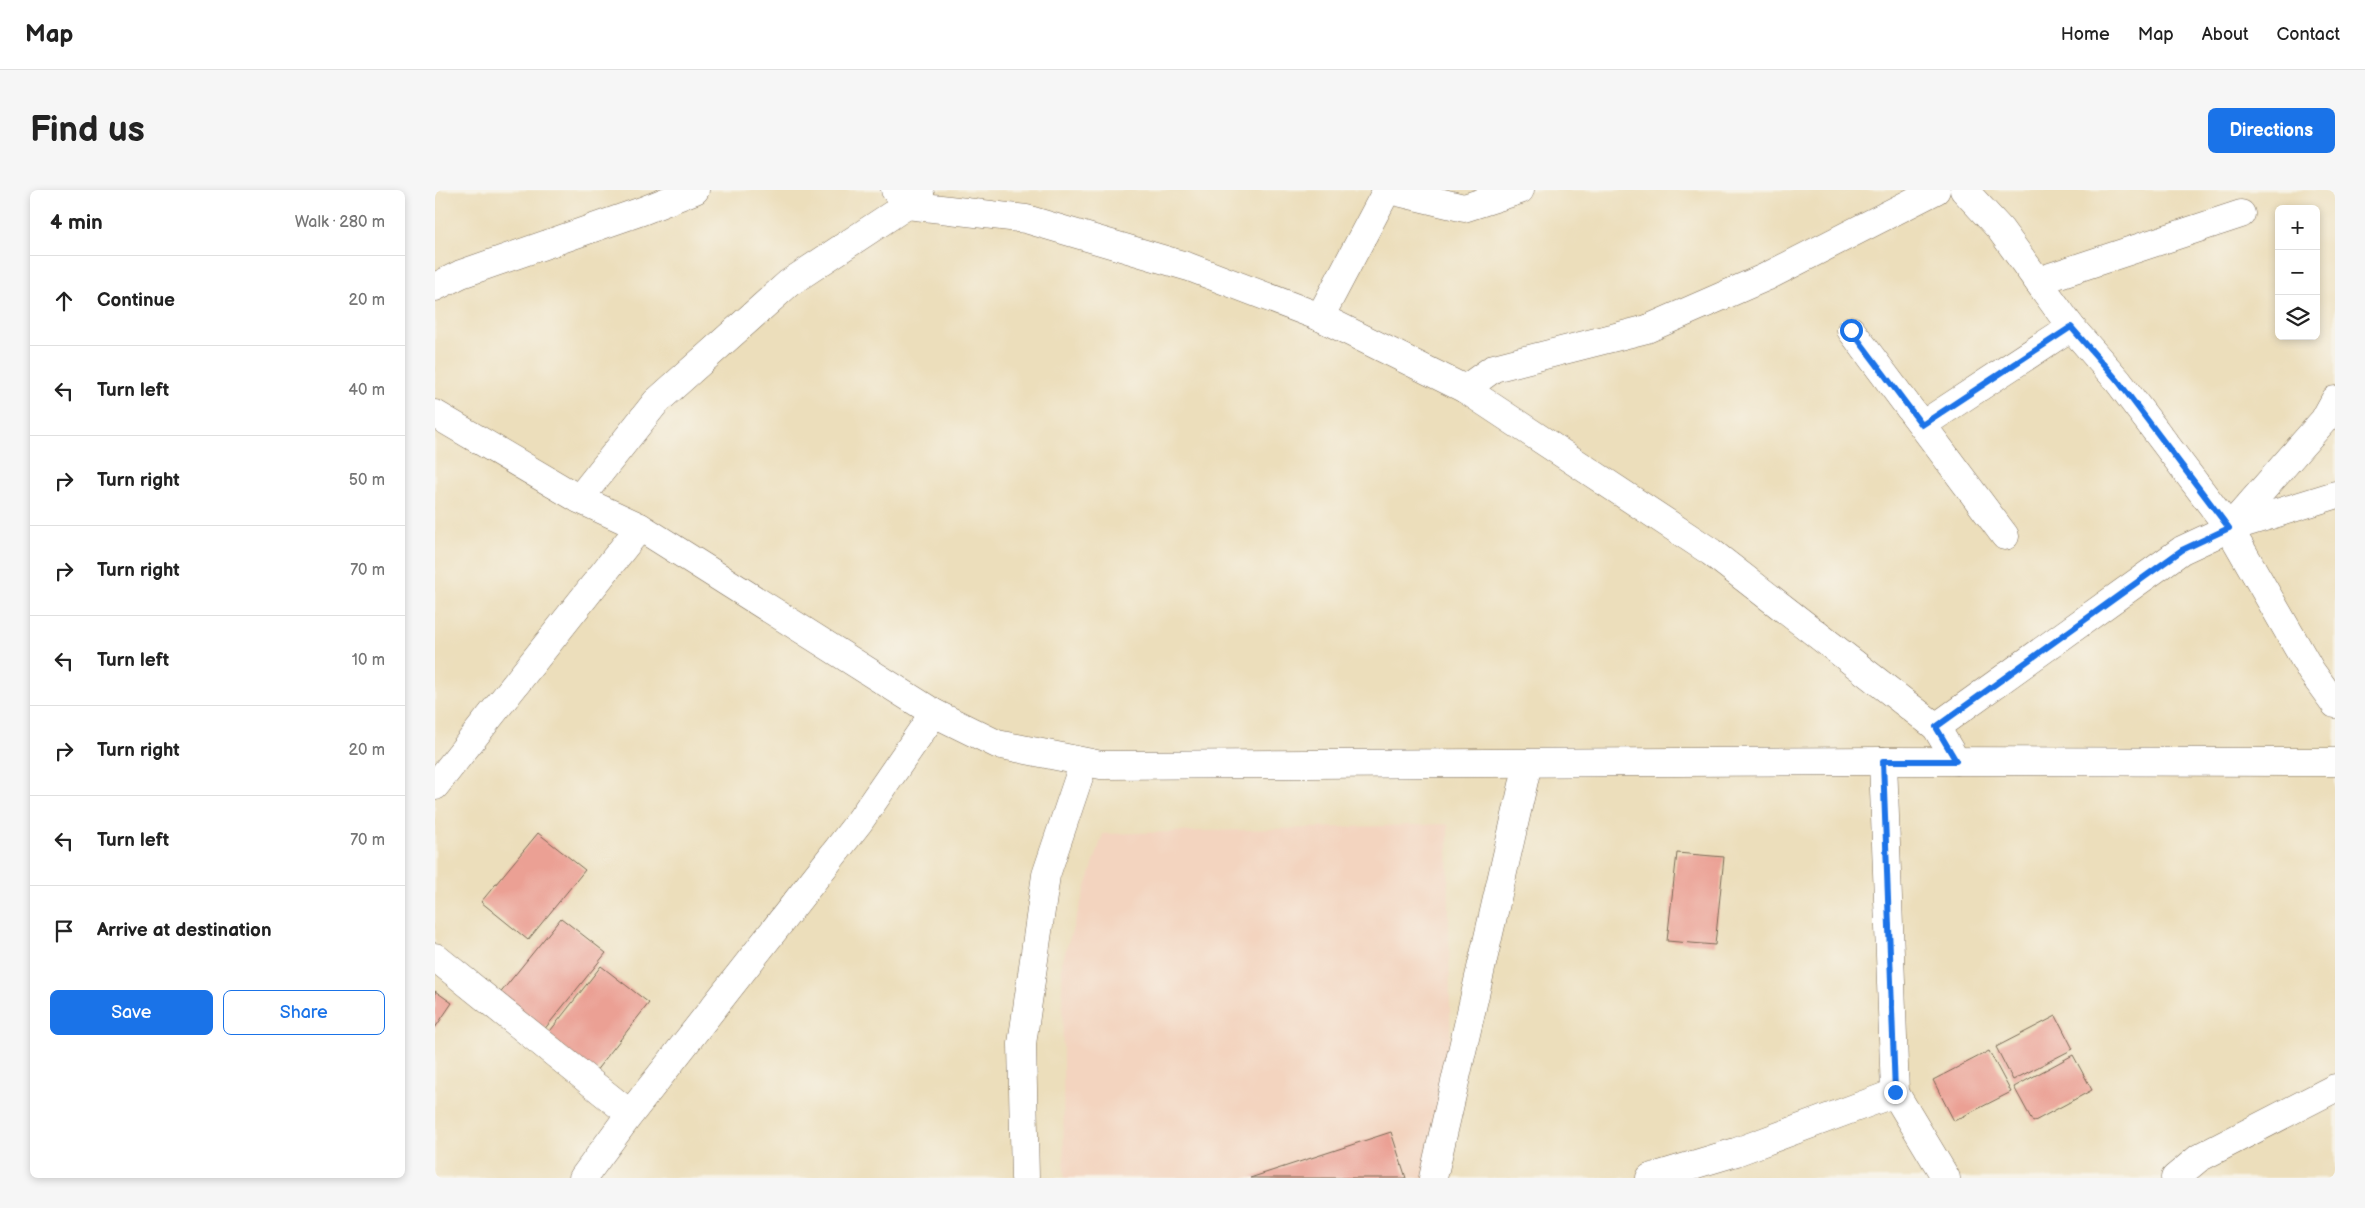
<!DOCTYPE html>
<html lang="en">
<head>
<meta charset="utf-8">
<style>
  body { margin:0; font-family:"Balsamiq Sans",sans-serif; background:#f6f6f6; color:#222 }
  .controls { position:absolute; right:15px; top:15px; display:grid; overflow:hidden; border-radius:8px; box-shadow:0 2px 8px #0003 }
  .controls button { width:45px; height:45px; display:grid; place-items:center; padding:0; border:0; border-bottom:1px solid #e0e0e0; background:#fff; color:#222; font:25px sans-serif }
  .stop { position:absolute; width:15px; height:15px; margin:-11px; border:4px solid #1a73e8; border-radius:50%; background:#fff }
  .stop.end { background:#1a73e8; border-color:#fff; box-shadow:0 1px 5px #0008 }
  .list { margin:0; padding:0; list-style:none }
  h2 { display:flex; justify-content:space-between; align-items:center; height:65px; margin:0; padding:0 20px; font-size:21px }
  h2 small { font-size:16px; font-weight:400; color:#767676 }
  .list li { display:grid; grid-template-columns:32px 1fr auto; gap:15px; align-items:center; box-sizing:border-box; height:90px; padding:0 20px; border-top:1px solid #e0e0e0 }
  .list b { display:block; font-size:19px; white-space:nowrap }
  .list em { font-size:16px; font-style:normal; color:#767676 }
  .actions { display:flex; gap:10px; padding:15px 20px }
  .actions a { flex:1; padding:11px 0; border:1px solid #1a73e8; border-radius:8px; text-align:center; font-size:18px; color:#1a73e8 }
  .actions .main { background:#1a73e8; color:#fff }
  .icon { flex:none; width:28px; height:28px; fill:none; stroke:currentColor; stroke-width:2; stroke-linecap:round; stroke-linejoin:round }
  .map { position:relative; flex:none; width:1900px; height:988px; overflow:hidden; border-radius:8px }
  header { display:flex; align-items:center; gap:30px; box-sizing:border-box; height:70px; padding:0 25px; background:#fff; border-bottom:1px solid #e0e0e0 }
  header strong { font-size:24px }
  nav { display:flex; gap:28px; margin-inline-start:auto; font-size:18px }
  .intro { display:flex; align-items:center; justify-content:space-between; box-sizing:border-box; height:120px; padding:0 30px }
  h1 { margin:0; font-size:35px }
  .button { padding:12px 22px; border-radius:8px; background:#1a73e8; color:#fff; font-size:18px; font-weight:700 }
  main { display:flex; gap:30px; padding:0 30px }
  aside { flex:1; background:#fff; border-radius:8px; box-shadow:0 2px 8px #0003 }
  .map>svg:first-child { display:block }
</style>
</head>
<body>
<header>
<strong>Map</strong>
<nav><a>Home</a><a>Map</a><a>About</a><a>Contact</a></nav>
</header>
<div class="intro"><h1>Find us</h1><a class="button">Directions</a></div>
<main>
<aside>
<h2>4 min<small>Walk · 280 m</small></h2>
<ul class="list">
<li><svg class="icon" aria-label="ahead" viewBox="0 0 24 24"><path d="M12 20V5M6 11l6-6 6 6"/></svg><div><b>Continue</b></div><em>20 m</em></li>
<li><svg class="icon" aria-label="left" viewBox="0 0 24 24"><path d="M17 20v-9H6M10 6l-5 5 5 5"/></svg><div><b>Turn left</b></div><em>40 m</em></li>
<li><svg class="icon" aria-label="right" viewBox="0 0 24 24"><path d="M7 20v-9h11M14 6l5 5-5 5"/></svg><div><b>Turn right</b></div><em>50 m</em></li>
<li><svg class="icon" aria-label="right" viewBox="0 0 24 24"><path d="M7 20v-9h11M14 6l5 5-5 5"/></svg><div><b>Turn right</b></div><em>70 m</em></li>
<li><svg class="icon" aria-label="left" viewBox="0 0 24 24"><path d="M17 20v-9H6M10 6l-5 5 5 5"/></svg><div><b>Turn left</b></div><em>10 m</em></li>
<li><svg class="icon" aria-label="right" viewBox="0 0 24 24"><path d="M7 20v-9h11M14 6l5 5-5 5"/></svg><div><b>Turn right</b></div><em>20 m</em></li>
<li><svg class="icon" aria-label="left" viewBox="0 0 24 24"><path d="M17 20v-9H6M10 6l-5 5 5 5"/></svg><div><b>Turn left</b></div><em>70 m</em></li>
<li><svg class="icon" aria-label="arrive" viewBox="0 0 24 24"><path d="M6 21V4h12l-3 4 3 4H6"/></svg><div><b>Arrive at destination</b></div></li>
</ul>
<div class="actions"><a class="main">Save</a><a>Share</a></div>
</aside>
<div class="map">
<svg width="1900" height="988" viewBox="0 0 1900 988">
  <rect width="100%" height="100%" fill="#f7f3e8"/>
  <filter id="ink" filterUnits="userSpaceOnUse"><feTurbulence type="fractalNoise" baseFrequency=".02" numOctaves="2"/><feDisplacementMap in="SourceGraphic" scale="10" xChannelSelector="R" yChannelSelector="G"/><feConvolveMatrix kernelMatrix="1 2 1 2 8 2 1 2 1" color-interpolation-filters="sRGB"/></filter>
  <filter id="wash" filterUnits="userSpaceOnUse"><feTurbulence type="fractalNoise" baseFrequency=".0096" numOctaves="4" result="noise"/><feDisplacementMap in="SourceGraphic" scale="20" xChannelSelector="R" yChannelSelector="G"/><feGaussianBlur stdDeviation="1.12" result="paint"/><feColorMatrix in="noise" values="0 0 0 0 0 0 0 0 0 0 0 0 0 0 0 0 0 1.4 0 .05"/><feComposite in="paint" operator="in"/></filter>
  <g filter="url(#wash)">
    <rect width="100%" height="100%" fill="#ecdebb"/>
    <!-- built -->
    <polygon fill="#f3d4bf" points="1013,634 1017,988 629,988 627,772 668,644"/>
    <g id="blocks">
      <!-- building -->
      <g fill="#eba094">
        <polygon points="103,643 150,680 93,750 46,712"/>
        <polygon points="1242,663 1289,667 1280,755 1232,751"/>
        <polygon points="126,728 171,763 108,841 63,806"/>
        <polygon points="166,776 214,813 160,882 112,845"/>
        <polygon points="0,801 17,813 0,838"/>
        <polygon points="1621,826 1638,859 1578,890 1561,857"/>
        <polygon points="1554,861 1576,902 1519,931 1498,890"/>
        <polygon points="1638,865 1657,900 1598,932 1579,897"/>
        <polygon points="956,942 971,988 815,988"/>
      </g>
    </g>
  </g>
  <g filter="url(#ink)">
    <use href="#blocks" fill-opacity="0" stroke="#796955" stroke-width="1"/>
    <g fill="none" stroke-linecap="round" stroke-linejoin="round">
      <defs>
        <g id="minor">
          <polyline points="460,0 472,15 591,29 754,77 885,127 1030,199 1276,362 1501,537 1521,571"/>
          <polyline points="954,0 1029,18 1085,0"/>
          <polyline points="1529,0 1565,39 1636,137 1683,191 1794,338 1876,481 1900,514"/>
          <polyline points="1603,91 1806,24"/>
          <polyline points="0,97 26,84 207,21 260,0"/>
          <polyline points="885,127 952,0"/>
          <polyline points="1416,140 1570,346"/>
          <polyline points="1030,199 1059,178 1212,139 1331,87 1501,0"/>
          <polyline points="0,224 144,309 205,337 499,523 562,554 666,575 1448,571 1900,572"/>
          <polyline points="1487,235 1636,137"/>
          <polyline points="144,309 221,212 354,93 472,15 485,3"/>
          <polyline points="1794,338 1889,230 1900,210"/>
          <polyline points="1501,537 1747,360 1794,338 1900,305"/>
          <polyline points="1448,571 1460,903"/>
          <polyline points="0,596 205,337"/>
          <polyline points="0,767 195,924"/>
          <polyline points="148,988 195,924 424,632 499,523"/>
          <polyline points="590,988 587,854 611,685 649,572"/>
          <polyline points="998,988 1093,573"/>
          <polyline points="1215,988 1301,962 1460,903 1511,988"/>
          <polyline points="1740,988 1764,968 1900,898"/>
        </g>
      </defs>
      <!-- minor casing -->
      <use href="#minor" stroke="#796955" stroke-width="29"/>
      <!-- minor -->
      <use href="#minor" stroke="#fff" stroke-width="28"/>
    </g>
  </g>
  <g fill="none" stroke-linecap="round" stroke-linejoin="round" filter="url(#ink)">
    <!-- route -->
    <polyline stroke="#1a73e8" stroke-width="6" points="1416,140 1487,235 1636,137 1683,191 1794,338 1747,360 1501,537 1521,571 1448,571 1460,902"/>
  </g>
</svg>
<div class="controls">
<button>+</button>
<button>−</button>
<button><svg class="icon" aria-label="layers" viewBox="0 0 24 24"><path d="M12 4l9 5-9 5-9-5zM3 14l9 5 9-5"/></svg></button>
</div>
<div class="stop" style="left:1416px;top:140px"></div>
<div class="stop end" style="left:1460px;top:902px"></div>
</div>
</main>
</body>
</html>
